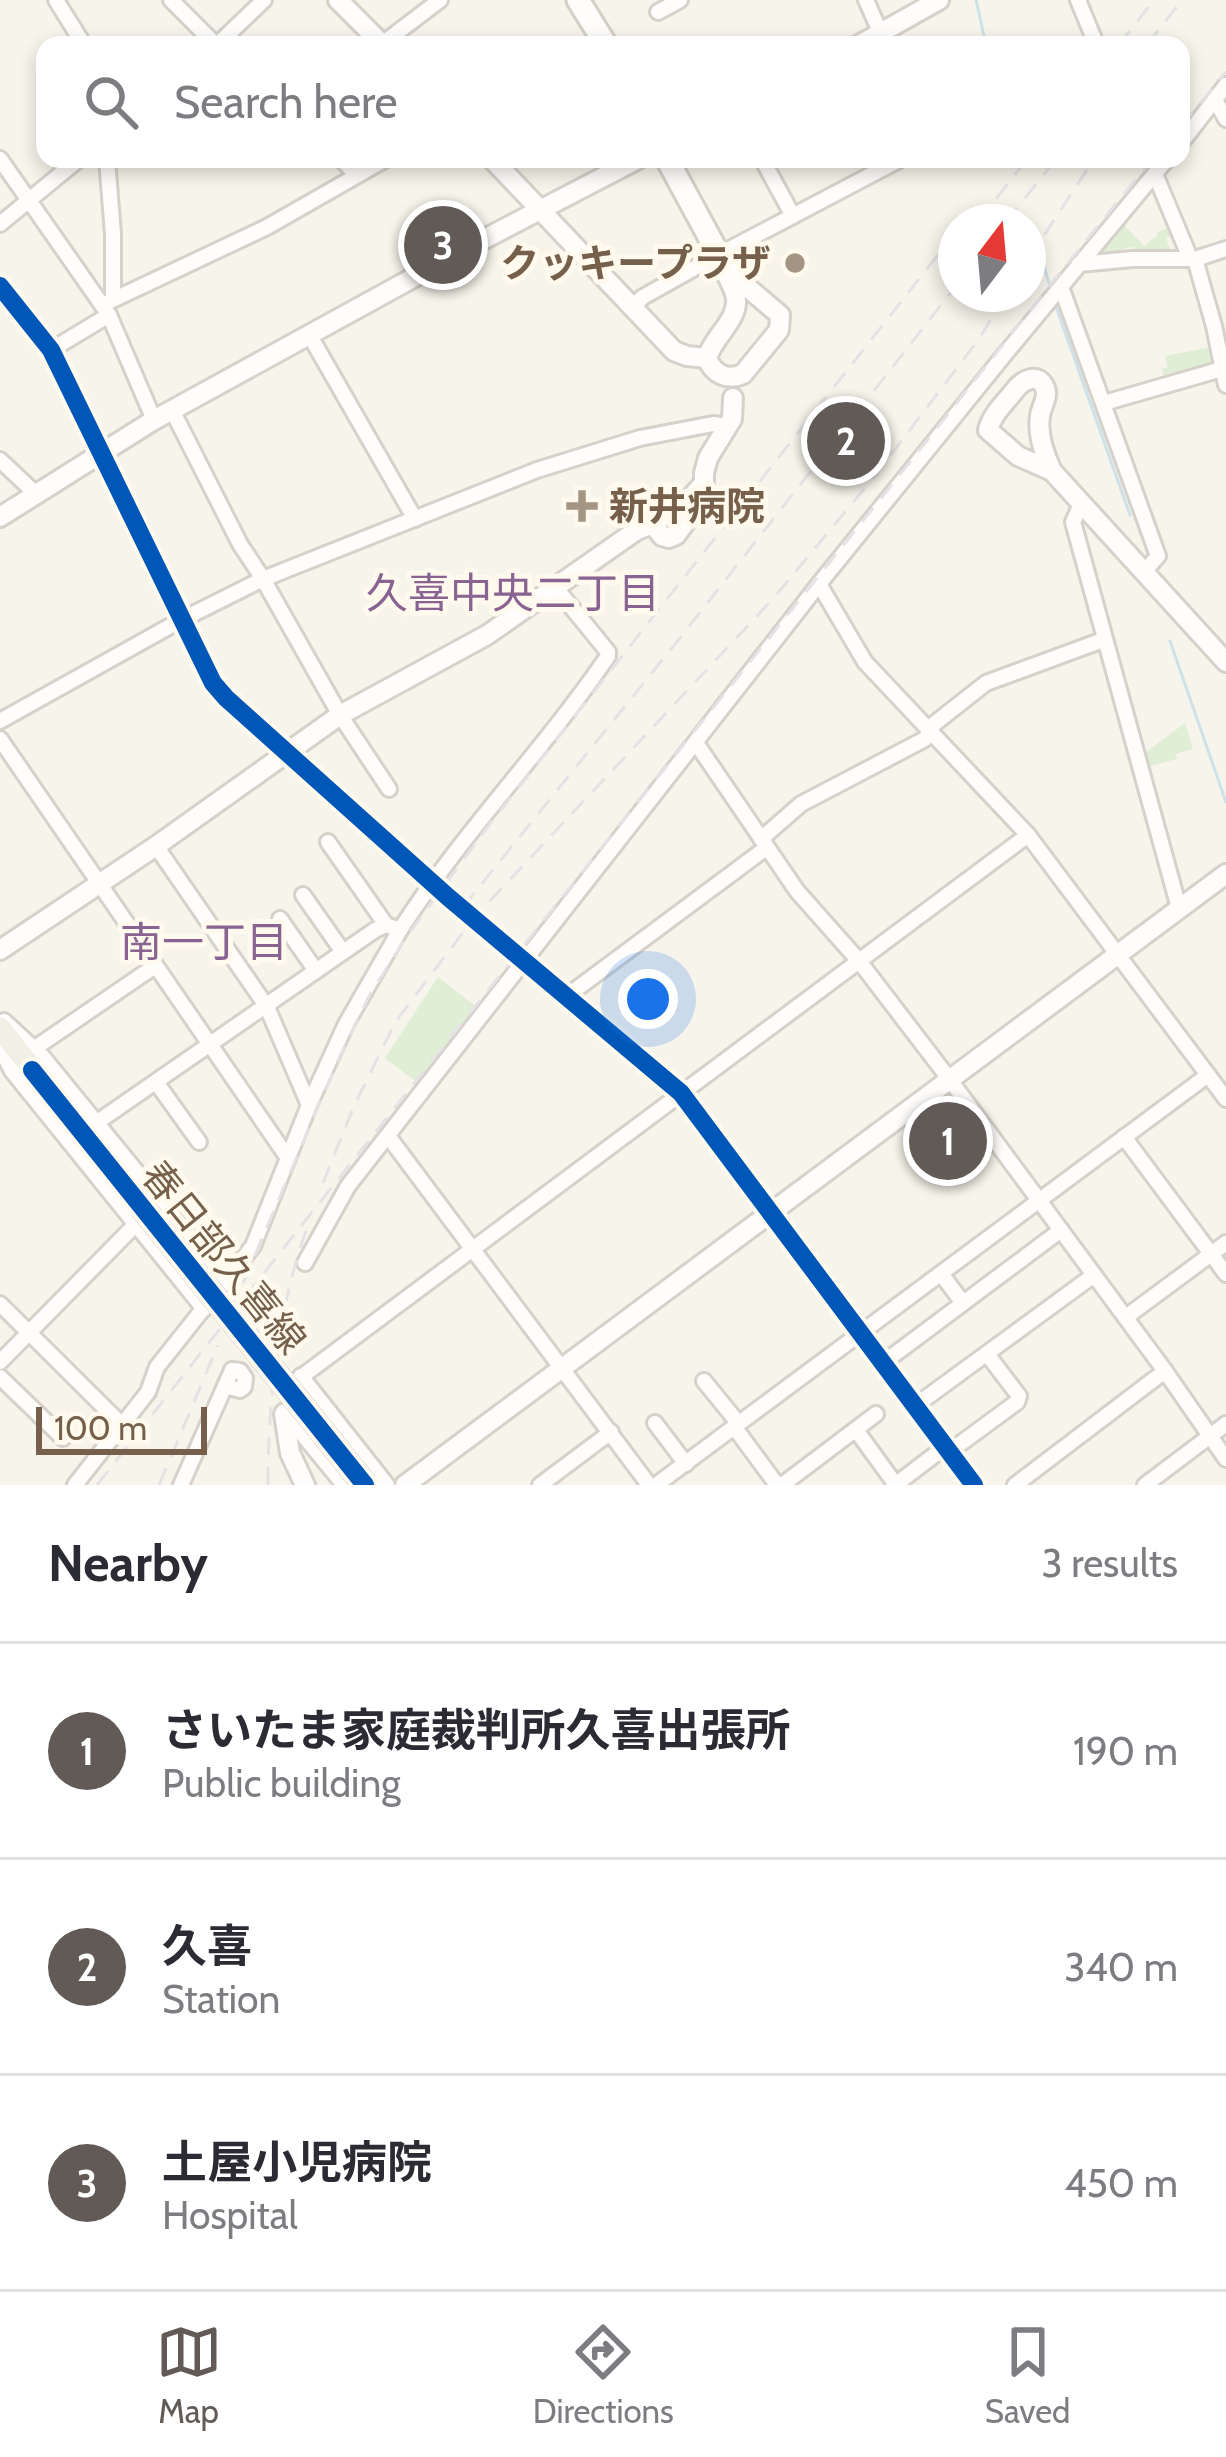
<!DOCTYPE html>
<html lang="en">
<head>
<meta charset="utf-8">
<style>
  body { margin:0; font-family:Cabin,"Noto Sans JP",sans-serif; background:#f7f7f7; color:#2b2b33 }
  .compass { position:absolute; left:938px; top:204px; width:108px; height:108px; border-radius:50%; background:#fff; box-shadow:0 6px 18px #0003; rotate:16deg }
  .scale { position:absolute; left:36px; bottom:30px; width:171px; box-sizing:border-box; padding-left:12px; border:6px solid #76604b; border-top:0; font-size:33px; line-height:42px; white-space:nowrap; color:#76604b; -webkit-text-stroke:9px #fffaed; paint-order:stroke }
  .you { position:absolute; left:648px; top:999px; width:42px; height:42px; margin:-30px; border:9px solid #fff; border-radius:50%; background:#1a73e8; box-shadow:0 0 0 18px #1a73e833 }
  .badge { display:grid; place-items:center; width:78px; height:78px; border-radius:50%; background:#615a57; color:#fff; font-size:39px; font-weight:700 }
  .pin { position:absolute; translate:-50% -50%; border:6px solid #fff; box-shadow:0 3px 12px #0006 }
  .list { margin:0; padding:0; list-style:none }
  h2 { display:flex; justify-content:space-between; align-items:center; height:156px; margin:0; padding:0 48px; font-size:51px }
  h2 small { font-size:39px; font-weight:400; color:#7c7c81 }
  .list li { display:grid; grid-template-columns:78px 1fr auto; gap:36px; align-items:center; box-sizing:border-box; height:216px; padding:0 48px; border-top:3px solid #e1e1e2 }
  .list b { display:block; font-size:45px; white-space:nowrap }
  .list p { margin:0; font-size:39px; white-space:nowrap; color:#7c7c81 }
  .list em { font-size:39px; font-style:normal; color:#7c7c81 }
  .icon { flex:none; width:66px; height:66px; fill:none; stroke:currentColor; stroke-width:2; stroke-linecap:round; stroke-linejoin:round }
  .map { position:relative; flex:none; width:1226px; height:1485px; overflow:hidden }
  .search { position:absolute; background:#fff; box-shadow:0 6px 18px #0003; left:36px; right:36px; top:36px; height:132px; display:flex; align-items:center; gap:30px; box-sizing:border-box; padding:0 42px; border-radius:24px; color:#7c7c81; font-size:45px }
  .sheet { height:804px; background:#fff }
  nav { display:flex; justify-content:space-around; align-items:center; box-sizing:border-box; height:168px; border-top:3px solid #e1e1e2; background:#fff; font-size:33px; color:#7c7c81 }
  nav a { display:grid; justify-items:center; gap:6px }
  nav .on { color:#615a57 }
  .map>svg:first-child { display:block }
</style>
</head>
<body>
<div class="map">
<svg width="1226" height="1485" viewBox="0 0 1226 1485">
  <rect width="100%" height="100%" fill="#f7f4eb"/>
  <!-- green -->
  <g fill="#e1eed6">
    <polygon points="1122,223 1144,246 1158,235 1157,232 1173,226 1176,234 1166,238 1171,252 1136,254 1134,247 1125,248 1125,255 1093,257"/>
    <polygon points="1215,346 1219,367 1166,382 1162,369 1168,367 1165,356"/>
    <polygon points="1185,723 1193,749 1176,754 1177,759 1146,767 1142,755"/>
    <polygon points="438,977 478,1008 418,1083 385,1058"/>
  </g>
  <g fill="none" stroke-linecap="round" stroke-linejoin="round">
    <!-- stream -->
    <g stroke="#cde2e8" stroke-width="3">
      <polyline points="976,0 986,45"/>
      <polyline points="1040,254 1052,292"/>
      <polyline points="1054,301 1130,515"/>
      <polyline points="1170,641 1226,802"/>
    </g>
    <defs>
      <g id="minor">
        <polyline points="56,0 84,45"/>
        <polyline points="171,0 216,45"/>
        <polyline points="866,0 881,34"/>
        <polyline points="1078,0 1094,39"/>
        <polyline points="658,12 680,0"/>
        <polyline points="382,44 440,0"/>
        <polyline points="217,45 264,0"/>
        <polyline points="1215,100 1226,119"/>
        <polyline points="1181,143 1226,85"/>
        <polyline points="0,159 109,315 154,420"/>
        <polyline points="107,159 113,234 113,298"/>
        <polyline points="341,159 357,175"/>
        <polyline points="762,159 793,216"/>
        <polyline points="1155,174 1190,258"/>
        <polyline points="0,224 79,159"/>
        <polyline points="1195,259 1214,326 1226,385"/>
        <polyline points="1079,264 1133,259 1195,259 1226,249"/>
        <polyline points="1061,287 1158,556 1144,572"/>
        <polyline points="102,305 267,227 386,159"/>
        <polyline points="632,307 643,297 707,261 901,159"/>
        <polyline points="310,336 415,519"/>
        <polyline points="51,350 109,315"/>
        <polyline points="1104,403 1222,369"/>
        <polyline points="172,410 240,544 263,579 340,715 389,789"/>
        <polyline points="0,460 35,493"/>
        <polyline points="1081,504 1073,522 1179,908"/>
        <polyline points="819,584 865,662 1028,835 1226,1099"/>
        <polyline points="0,721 181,620 263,579 537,470 640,438 713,424 728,426"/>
        <polyline points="0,739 288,1158"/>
        <polyline points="696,743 797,891 859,961 950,1080 1165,1371 1226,1459"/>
        <polyline points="761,839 801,804 925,739 934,724 986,683 1103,640"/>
        <polyline points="328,842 386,925"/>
        <polyline points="156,846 267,1007 309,1105 346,1024 400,930"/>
        <polyline points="303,895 343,952"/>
        <polyline points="280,919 316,971"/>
        <polyline points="567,996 766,848"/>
        <polyline points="4,1021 42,1056 225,1280"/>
        <path d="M4,1034C0,1048 5,1058 12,1071L204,1309"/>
        <polyline points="35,1048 155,966"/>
        <polyline points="156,1082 199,1142"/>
        <path d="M96,1123L375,930L386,925L400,930C462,833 543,751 608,656V652L555,587"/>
        <polyline points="388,1136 649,1485"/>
        <polyline points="1124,1137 1226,1274"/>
        <polyline points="305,1263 348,1186 819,584 1005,354 1167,159"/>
        <polyline points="942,1275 963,1303"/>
        <polyline points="0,1304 122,1425"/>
        <polyline points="1126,1317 1226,1243"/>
        <polyline points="0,1362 136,1224"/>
        <polyline points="883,1363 1061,1230"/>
        <polygon points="232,1370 240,1371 245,1378 244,1387 240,1390 225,1386"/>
        <polyline points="301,1376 387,1485"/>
        <polyline points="0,1377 63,1438"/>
        <polyline points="704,1381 739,1424"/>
        <polyline points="285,1389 1028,835"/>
        <polyline points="915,1406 1094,1275"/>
        <polyline points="284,1411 284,1414 290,1419 344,1485"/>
        <polyline points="655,1423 686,1464"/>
        <polyline points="735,1428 777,1485"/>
        <polyline points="856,1430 896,1485"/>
        <polyline points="949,1452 1017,1402 1019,1396 987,1354"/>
        <polyline points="75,1485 148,1392 157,1367 253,1246 309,1105"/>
        <polyline points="181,1485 225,1386"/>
        <polyline points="540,1485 611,1432"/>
        <polyline points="656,1485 1208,1075"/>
        <polyline points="782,1485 876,1414"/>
        <polyline points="895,1485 945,1447"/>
        <polyline points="1015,1485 1165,1371"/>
        <polyline points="1145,1485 1226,1424"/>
      </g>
      <g id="tertiary">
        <polyline points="338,0 383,45"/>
        <polyline points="859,45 939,0"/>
        <polyline points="492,159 674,351 687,356 707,358"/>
        <path d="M719,255L729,263L741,282L780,315L779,330L743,374C727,381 713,374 707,358C713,336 742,318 735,294C731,280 722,270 719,255Z"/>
        <polyline points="0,286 51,350 213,683 226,698 448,897 681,1093 974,1485"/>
        <path d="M1052,471L1018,456L988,430C992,414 1005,403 1015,390C1022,381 1038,371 1045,388C1049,396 1041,407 1040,416C1037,435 1044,454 1052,471L1226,662"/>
        <polyline points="704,483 688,501 657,520 656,528 662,536 669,538 676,535 704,496 704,473 708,458 732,419 733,398"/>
        <polyline points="0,517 154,420 471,246 638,159"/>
        <polyline points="0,950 156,846 340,715 487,635 637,530 655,523"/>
        <polyline points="284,1414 290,1453 305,1485"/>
        <polyline points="405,1485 1226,874"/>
      </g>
      <g id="secondary">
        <polyline points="578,0 606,45"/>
        <polyline points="667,159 719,255"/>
      </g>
      <polyline id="primary" points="0,1028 142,1207"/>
    </defs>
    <!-- minor casing -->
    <use href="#minor" stroke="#d6d1ca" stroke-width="20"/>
    <!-- tertiary casing -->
    <use href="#tertiary" stroke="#d6d1ca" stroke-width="24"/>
    <!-- secondary casing -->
    <use href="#secondary" stroke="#d5d0c6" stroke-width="27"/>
    <!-- primary casing -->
    <use href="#primary" stroke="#d6cfc6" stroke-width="27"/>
    <!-- minor -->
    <use href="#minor" stroke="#fefdfc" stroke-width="14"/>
    <!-- tertiary -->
    <use href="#tertiary" stroke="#fefdfc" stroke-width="18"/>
    <!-- secondary -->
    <use href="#secondary" stroke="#fefdfc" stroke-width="21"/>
    <!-- primary -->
    <use href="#primary" stroke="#f2efe6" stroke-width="21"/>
    <!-- rail -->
    <g stroke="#e5e2e5" stroke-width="3" stroke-dasharray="18 12" stroke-linecap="butt">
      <polyline points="1119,45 1154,0"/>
      <polyline points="1147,45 1182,0"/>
      <polyline points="1181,126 1226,72"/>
      <polyline points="978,222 1027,159"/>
      <polyline points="1006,222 1056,159"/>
      <polyline points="1028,260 1094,159"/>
      <polyline points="463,907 676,643 956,286"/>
      <polyline points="323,1183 354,1106 396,1021 474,918 772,600 874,477 979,339 1006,294"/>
      <polyline points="243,1283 339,1058 368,998 405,939 486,829 956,232"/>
      <path d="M97,1485C349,1164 603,845 858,527C957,404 1052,280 1153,159"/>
      <polyline points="159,1485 218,1345"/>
      <path d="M268,1485C268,1400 278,1308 307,1228"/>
    </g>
    <defs>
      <polyline id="primary-bridge" points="142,1207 365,1485"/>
    </defs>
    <!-- primary-bridge casing -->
    <use href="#primary-bridge" stroke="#d6cfc6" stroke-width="27" stroke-linecap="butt"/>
    <!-- primary-bridge -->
    <use href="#primary-bridge" stroke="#f2efe6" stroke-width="21"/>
    <defs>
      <g id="cycleway">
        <polyline points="0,286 51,350 213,683 226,698 448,897 681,1093 974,1485"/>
        <polyline points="32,1070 365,1485"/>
      </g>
    </defs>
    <!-- cycleway casing -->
    <use href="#cycleway" stroke="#fffaed" stroke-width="26"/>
    <!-- cycleway -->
    <use href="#cycleway" stroke="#0057b8" stroke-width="18"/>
  </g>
  <!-- markers -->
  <g fill="#a39483" stroke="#fffaed" stroke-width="4.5">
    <circle cx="795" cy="263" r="12"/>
    <path d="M576 488h12v12h12v12h-12v12h-12v-12h-12v-12h12z"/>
  </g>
  <g text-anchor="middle" stroke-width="10" stroke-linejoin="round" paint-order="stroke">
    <!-- poi labels -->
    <g font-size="39" font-weight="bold" fill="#76604b" stroke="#fffaed" text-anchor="end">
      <text x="771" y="277">クッキープラザ</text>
      <text x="609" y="520" text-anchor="start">新井病院</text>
    </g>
    <!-- street labels -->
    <g font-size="39" fill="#76604b" stroke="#fffaed">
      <text transform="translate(224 1257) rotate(51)" y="14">春日部久喜線</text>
    </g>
    <!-- neighbourhood labels -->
    <g font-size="42" fill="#896392" stroke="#fffaed">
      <text x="513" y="608">久喜中央二丁目</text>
      <text x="204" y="957">南一丁目</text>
    </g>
  </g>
</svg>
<svg class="compass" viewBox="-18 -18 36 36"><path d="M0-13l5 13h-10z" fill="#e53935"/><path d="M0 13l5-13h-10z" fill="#7c7c81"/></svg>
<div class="scale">100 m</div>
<div class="you"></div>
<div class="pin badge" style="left:948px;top:1141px">1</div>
<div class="pin badge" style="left:846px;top:441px">2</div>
<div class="pin badge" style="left:443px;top:245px">3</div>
<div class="search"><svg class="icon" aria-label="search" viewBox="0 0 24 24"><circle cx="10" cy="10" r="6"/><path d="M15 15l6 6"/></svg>Search here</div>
</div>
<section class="sheet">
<h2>Nearby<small>3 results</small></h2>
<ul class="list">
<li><span class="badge">1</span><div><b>さいたま家庭裁判所久喜出張所</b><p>Public building</p></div><em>190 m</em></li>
<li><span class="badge">2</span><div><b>久喜</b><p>Station</p></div><em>340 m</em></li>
<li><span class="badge">3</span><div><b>土屋小児病院</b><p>Hospital</p></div><em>450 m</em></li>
</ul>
</section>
<nav>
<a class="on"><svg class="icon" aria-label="map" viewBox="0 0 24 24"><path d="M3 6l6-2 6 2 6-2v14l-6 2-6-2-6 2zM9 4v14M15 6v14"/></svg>Map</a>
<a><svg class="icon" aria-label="directions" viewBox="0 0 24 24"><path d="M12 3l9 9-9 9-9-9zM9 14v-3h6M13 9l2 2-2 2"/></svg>Directions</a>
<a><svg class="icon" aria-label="saved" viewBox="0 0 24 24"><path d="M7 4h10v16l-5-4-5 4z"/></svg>Saved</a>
</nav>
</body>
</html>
